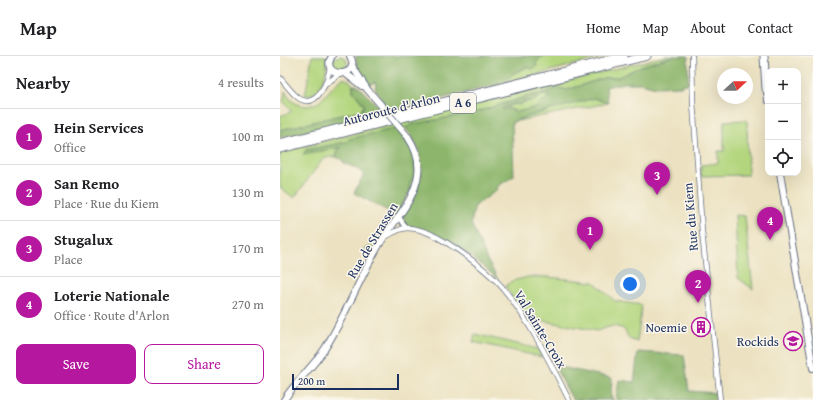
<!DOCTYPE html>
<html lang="en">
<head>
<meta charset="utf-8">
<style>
  body { margin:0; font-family:"Gentium Book Plus",serif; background:#f6f6f6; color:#202124 }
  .controls { position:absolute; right:12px; top:12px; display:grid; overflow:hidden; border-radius:8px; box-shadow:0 4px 16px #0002 }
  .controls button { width:36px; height:36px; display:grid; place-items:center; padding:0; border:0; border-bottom:1px solid #e0e0e0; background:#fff; color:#202124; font:20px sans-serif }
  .compass { position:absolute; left:437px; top:12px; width:36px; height:36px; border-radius:50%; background:#fff; box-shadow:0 4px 16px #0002; rotate:68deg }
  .scale { position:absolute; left:12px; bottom:10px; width:107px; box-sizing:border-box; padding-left:4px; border:2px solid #1b2f5e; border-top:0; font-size:11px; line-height:14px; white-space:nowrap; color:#1b2f5e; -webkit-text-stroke:3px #fbf7ec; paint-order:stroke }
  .you { position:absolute; left:350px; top:228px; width:14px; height:14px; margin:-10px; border:3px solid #fff; border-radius:50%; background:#1a73e8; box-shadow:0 0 0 6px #1a73e833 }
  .badge { display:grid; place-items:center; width:26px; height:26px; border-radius:50%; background:#b5179e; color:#fff; font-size:13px; font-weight:700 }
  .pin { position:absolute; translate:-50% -33px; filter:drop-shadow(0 1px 2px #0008) }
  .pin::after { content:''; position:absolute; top:21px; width:14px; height:12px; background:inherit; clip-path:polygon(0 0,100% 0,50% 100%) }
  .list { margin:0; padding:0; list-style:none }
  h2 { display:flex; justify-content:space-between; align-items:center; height:52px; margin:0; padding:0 16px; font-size:17px }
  h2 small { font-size:13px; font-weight:400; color:#757577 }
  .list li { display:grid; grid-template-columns:26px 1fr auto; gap:12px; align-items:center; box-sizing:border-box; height:56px; padding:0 16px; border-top:1px solid #e0e0e0 }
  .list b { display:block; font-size:15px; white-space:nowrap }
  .list p { margin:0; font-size:13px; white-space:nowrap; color:#757577 }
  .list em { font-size:13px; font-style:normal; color:#757577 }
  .actions { display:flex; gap:8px; padding:12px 16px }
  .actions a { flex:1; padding:9px 0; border:1px solid #b5179e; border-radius:8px; text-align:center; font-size:14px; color:#b5179e }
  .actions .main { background:#b5179e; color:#fff }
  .icon { flex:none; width:22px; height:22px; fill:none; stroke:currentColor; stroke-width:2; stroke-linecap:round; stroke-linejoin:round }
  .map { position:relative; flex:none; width:533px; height:344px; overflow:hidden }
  header { display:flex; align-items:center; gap:24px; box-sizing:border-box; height:56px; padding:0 20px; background:#fff; border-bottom:1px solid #e0e0e0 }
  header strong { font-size:19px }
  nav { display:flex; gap:22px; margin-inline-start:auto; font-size:14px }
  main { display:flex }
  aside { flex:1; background:#fff }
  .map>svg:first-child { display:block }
</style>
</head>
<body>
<header>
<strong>Map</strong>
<nav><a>Home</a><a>Map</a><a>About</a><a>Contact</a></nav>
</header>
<main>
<aside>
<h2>Nearby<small>4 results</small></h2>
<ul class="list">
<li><span class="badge">1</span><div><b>Hein Services</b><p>Office</p></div><em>100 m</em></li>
<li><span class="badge">2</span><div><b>San Remo</b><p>Place · Rue du Kiem</p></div><em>130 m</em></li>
<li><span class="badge">3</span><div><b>Stugalux</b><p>Place</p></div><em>170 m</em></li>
<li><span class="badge">4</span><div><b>Loterie Nationale</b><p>Office · Route d'Arlon</p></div><em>270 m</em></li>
</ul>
<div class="actions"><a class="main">Save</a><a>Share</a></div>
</aside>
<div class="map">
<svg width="533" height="344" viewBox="0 0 533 344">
  <rect width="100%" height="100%" fill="#fbf7ec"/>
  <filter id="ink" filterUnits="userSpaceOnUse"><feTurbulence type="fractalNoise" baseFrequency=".025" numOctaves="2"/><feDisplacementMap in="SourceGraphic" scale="8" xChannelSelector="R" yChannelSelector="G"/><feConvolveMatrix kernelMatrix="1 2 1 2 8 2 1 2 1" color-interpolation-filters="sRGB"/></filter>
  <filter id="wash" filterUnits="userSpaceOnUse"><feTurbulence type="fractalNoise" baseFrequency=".012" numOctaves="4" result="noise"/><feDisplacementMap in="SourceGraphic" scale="16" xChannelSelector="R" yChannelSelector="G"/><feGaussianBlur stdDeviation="0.9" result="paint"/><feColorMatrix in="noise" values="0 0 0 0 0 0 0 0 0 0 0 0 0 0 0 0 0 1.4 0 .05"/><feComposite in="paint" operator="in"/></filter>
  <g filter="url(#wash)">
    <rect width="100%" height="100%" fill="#ece2c1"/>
    <!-- green -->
    <g fill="#b2d57d" stroke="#66826e">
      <circle cx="60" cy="7" r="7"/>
      <path d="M32,0H46C48,14 43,38 25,40Z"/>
      <polygon points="264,0 328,0 224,27 234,17 256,7 261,1"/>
      <polygon points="386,0 394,0 361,10 339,21 324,22 287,34 279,32 225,47 197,56 134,68 125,72 114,73 70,83 66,86 26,94 63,91 58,94 56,101 50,101 43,103 14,142 0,131 0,97 2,96"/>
      <path d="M63,22L69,24L73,29V35L84,49L82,54L0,74V60L11,56L10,53L3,45L4,43L5,35C8,40 10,44 15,47C23,52 35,50 41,44C49,36 54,28 63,22Z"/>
      <polygon points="262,39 272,40 259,48 258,51 237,56 228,52 222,54 223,51 255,44"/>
      <polygon points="314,42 328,47 232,66 249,60"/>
      <polygon points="467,64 468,119 421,120 421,109 438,107 438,95 444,95 444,65"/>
      <path d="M125,82C147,110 132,135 115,161C107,173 99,185 91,197L84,194L92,189L112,157H116L130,135V126L135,118L134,100Z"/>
      <polygon points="455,159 465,160 473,233 458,222"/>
      <polygon points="248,221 268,221 314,226 335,245 362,249 357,286 349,283 346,276 342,272 332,270 317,275 249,262 242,256 226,232 226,229 232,225"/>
      <polygon points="195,278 258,293 262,301 193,286"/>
    </g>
    <!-- forest -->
    <g fill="#8db66c" stroke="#547265" fill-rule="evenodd">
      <polygon points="76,0 264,0 261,1 256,7 257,10 252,13 246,11 234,17 224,27 0,82 0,74 82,54 84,49 73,35 73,29 77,29 97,49 103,46 103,43 95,33 96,27 95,26 89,29 77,11"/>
      <path d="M394,0H408V28H404L401,30L376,31L361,27H343L326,31L328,47L314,42L249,60L232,66L234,120L218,130L217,134L195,150L191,167L207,204L218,223L192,201L169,186L144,174L127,169L124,166L123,159L135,138L140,125L142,112L139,95L132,80L125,72L134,68L197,56L225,47L279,32L287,34L324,22L339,21L361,10ZM262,39L271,40L259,48L258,51L237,56L228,52L223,54L224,51L236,47L239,49L243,46L255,44Z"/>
      <polygon points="114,73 118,74 130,91 134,100 135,111 135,118 130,126 130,135 116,158 112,157 74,137 84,118 74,111 65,108 61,103 56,101 58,94 62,91 23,99 26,94 66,86 69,83"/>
      <polygon points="358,296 404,299 409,335 436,337 437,344 336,344 339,324 354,326"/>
      <polygon points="281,311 332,322 331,342 334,344 293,344 276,313"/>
    </g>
  </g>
  <g filter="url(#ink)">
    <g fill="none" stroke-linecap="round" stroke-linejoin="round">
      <defs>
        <g id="minor">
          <polyline points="412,0 413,46 422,176 440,344"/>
          <path d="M0,22C6,28 12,38 20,43C38,53 48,24 50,11"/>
          <polyline points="46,28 59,18"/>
          <polyline points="118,160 126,172"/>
          <path d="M105,181C111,178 120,172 127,172C144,172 161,183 175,192C191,203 209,216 222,231C248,262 271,308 289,344"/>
        </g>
        <g id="major">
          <path d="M52,0C38,22 83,23 70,0"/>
          <polyline points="72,10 87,33 100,48"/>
          <polyline points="65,17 82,30"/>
          <polyline points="486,29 488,44"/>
          <polyline points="500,117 533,312"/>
          <path d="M4,344C15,326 32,312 44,294C65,261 79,223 99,189C112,167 135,145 138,118C140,104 136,93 128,81"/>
        </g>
        <g id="highway">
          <polyline points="484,0 486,33"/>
          <polyline points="0,87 344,0"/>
          <polyline points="0,93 367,0"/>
        </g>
      </defs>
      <!-- minor casing -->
      <use href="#minor" stroke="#646e81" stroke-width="6"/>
      <!-- major casing -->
      <use href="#major" stroke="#646e81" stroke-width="8"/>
      <!-- highway casing -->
      <use href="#highway" stroke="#646e81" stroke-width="9"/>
      <!-- minor -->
      <use href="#minor" stroke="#fff" stroke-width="4.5"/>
      <!-- major -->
      <use href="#major" stroke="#fff" stroke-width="6"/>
      <!-- highway -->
      <use href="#highway" stroke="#fff" stroke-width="7"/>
      <defs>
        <polyline id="major-bridge" points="100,48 128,81"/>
      </defs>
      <!-- major-bridge casing -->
      <use href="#major-bridge" stroke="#646e81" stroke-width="8" stroke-linecap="butt"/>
      <!-- major-bridge -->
      <use href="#major-bridge" stroke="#fff" stroke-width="6"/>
    </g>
  </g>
  <!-- icons -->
  <defs>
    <symbol id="building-ring" viewBox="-11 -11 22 22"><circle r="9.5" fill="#fbf7ec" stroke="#b5179e" stroke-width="1.5"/><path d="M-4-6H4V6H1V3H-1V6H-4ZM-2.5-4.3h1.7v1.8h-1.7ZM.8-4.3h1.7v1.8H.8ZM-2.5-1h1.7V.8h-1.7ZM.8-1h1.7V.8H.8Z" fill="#b5179e"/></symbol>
    <symbol id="school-ring" viewBox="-11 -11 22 22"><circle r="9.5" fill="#fbf7ec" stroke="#b5179e" stroke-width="1.5"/><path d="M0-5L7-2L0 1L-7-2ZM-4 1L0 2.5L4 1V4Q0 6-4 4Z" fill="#b5179e"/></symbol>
  </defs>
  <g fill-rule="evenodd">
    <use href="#building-ring" x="410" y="260" width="22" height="22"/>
    <use href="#school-ring" x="502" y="274" width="22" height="22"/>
  </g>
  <g text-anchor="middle" stroke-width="3" stroke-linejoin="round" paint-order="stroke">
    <!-- shield labels -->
    <rect fill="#fbf7ec" stroke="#5e6b89" stroke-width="1" x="170" y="37" width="26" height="20" rx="3"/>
    <g font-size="12" font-weight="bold" fill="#1b2f5e">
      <text x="183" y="51">A 6</text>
    </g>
    <!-- street labels -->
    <g font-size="13" fill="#1b2f5e" stroke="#fbf7ec">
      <text transform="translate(111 53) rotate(-14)" y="5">Autoroute d'Arlon</text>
      <text transform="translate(410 161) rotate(-95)" y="5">Rue du Kiem</text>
      <text transform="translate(92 184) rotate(-59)" y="5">Rue de Strassen</text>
      <text transform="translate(261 273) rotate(59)" y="5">Val Sainte-Croix</text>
    </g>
    <!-- poi labels -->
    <g font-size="13" fill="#1b2f5e" stroke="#fbf7ec" text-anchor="end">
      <text x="407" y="276">Noemie</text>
      <text x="499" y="290">Rockids</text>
    </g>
  </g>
</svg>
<div class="controls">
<button>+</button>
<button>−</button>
<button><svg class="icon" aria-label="locate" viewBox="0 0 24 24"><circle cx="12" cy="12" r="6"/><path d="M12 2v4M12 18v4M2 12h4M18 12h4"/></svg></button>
</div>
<svg class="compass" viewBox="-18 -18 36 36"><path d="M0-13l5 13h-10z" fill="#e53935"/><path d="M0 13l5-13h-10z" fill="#757577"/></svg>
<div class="scale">200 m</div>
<div class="you"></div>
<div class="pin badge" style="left:310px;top:194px">1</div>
<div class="pin badge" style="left:418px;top:247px">2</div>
<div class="pin badge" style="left:377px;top:139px">3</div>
<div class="pin badge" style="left:490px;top:184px">4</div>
</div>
</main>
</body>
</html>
